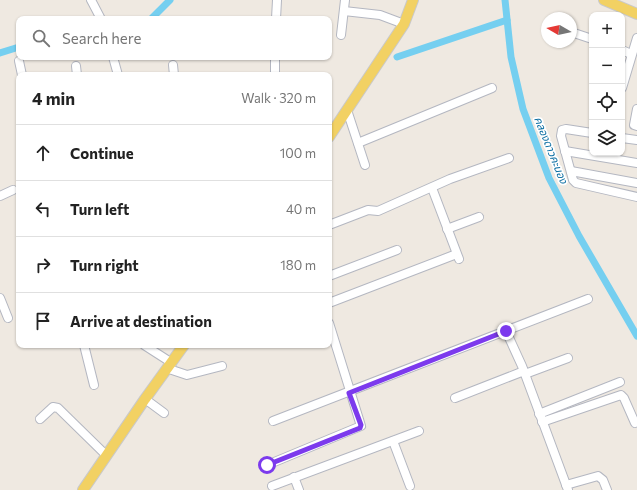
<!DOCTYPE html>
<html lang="en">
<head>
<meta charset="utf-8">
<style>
  body { margin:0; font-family:Commissioner,"Noto Sans Thai",sans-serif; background:#f6f6f6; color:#222 }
  .controls { position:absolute; right:12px; top:12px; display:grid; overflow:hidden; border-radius:8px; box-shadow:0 1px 3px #0004 }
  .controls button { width:36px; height:36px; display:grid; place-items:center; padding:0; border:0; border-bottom:1px solid #e0e0e0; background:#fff; color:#222; font:20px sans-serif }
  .compass { position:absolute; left:541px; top:12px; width:36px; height:36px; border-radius:50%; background:#fff; box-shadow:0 1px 3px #0004; rotate:279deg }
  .stop { position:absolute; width:12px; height:12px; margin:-9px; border:3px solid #7c3aed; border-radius:50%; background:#fff }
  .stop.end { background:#7c3aed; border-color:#fff; box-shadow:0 1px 4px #0008 }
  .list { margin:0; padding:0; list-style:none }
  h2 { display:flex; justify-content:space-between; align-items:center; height:52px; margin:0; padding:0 16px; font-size:17px }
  h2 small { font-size:13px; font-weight:400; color:#767676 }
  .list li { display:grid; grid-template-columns:26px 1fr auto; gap:12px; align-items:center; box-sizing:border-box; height:56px; padding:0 16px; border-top:1px solid #e0e0e0 }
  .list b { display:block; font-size:15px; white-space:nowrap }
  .list em { font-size:13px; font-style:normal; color:#767676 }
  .icon { flex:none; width:22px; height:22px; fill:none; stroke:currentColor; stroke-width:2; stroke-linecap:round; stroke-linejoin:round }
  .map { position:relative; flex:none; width:637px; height:490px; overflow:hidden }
  .search { position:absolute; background:#fff; box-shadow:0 1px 3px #0004; left:16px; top:16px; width:316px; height:44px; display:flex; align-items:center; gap:10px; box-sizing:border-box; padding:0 14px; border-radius:8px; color:#767676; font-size:15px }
  .panel { position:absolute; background:#fff; box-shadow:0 1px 3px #0004; left:16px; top:72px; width:316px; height:276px; border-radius:8px }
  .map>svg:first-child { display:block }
</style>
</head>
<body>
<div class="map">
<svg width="637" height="490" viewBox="0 0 637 490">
  <rect width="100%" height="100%" fill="#efe9e1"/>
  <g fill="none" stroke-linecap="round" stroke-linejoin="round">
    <!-- canal -->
    <g stroke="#75cff0" stroke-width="7">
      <polyline points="505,0 511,57 523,109 549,178 579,236 637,336"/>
      <polyline points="151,19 170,0"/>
      <polyline points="0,53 19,47"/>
      <polyline points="397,57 507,20"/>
    </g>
    <defs>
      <g id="minor">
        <polyline points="91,0 101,19"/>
        <polyline points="344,11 380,15 404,24"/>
        <polyline points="276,19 277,0"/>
        <polyline points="571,32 592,39"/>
        <polyline points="341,35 345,0"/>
        <polyline points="622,50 631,54"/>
        <polyline points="113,57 118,75"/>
        <polyline points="275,57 275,75"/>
        <polyline points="19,61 22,75"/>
        <polyline points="173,65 174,75"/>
        <polyline points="76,66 77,75"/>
        <polyline points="622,88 637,38"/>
        <polyline points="637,109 634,125 637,126"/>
        <polyline points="347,110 365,165"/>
        <polyline points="592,133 566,129 562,130 561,136 573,180 576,183 637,197"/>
        <polyline points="622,138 637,140"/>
        <polyline points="358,143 492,88"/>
        <polyline points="565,151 637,163"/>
        <polyline points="571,171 637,183"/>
        <polyline points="432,188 459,259"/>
        <polyline points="0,196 13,190"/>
        <polyline points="329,225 368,210 378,211 450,179 509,158"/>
        <polyline points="447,229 479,217"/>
        <polyline points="329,276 397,250"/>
        <polyline points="0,298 8,318"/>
        <polyline points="329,303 454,255"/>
        <polyline points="506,331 522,366 568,490"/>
        <polyline points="84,345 94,385"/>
        <polyline points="144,345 172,363"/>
        <polyline points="169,369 187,375 222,366"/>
        <polyline points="525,374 568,358"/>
        <polyline points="455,398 524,371"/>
        <polyline points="145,399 164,413"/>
        <polyline points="539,414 620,382"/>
        <polyline points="40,419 53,407 58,408 106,455"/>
        <polyline points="273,421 588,299"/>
        <polyline points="542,422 621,395 624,398 635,423"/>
        <polyline points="393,441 410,486"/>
        <polyline points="267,465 361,426 329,323"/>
        <polyline points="294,477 299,490"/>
        <polyline points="566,485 598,476 603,480 607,490"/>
        <polyline points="272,486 419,431"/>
      </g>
      <g id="major">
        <polyline points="604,0 637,14"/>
        <polyline points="329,137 404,24 413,0"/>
        <polyline points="83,490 145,399 184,345"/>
      </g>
    </defs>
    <!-- minor casing -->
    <use href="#minor" stroke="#b4b7c1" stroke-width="10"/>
    <!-- major casing -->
    <use href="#major" stroke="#c9c9c9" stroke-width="12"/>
    <!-- minor -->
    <use href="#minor" stroke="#fff" stroke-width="8"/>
    <!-- major -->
    <use href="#major" stroke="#f2d163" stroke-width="10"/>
  </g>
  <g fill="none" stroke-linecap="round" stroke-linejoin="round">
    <!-- route -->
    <polyline stroke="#7c3aed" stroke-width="5" points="267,465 360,428 361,425 349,393 506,331"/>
  </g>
  <g text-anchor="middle" stroke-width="3.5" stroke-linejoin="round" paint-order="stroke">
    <!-- water labels -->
    <g font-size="11" font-style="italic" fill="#0d6fa3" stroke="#fff">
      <text transform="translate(551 150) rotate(68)" y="4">คลองดาวคะนอง</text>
    </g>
  </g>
</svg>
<div class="controls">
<button>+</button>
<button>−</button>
<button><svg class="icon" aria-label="locate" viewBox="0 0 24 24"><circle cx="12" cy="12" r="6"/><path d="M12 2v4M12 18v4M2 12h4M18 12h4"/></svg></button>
<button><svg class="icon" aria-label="layers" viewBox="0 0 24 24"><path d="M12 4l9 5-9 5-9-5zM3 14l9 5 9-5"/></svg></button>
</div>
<svg class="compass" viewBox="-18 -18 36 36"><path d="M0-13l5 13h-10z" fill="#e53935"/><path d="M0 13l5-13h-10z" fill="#767676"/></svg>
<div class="stop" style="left:267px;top:465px"></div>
<div class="stop end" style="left:506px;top:331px"></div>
<div class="search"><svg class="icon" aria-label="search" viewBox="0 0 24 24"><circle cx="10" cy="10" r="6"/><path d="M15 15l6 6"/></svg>Search here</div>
<section class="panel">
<h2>4 min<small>Walk · 320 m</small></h2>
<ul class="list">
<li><svg class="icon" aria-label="ahead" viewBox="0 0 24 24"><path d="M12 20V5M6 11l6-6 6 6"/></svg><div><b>Continue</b></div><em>100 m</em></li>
<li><svg class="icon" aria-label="left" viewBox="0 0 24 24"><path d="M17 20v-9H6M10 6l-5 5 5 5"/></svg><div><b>Turn left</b></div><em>40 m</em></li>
<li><svg class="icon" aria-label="right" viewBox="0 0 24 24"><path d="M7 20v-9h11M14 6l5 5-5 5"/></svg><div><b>Turn right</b></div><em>180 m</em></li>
<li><svg class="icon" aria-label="arrive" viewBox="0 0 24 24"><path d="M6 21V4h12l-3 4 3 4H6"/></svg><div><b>Arrive at destination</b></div></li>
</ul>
</section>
</div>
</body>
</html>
